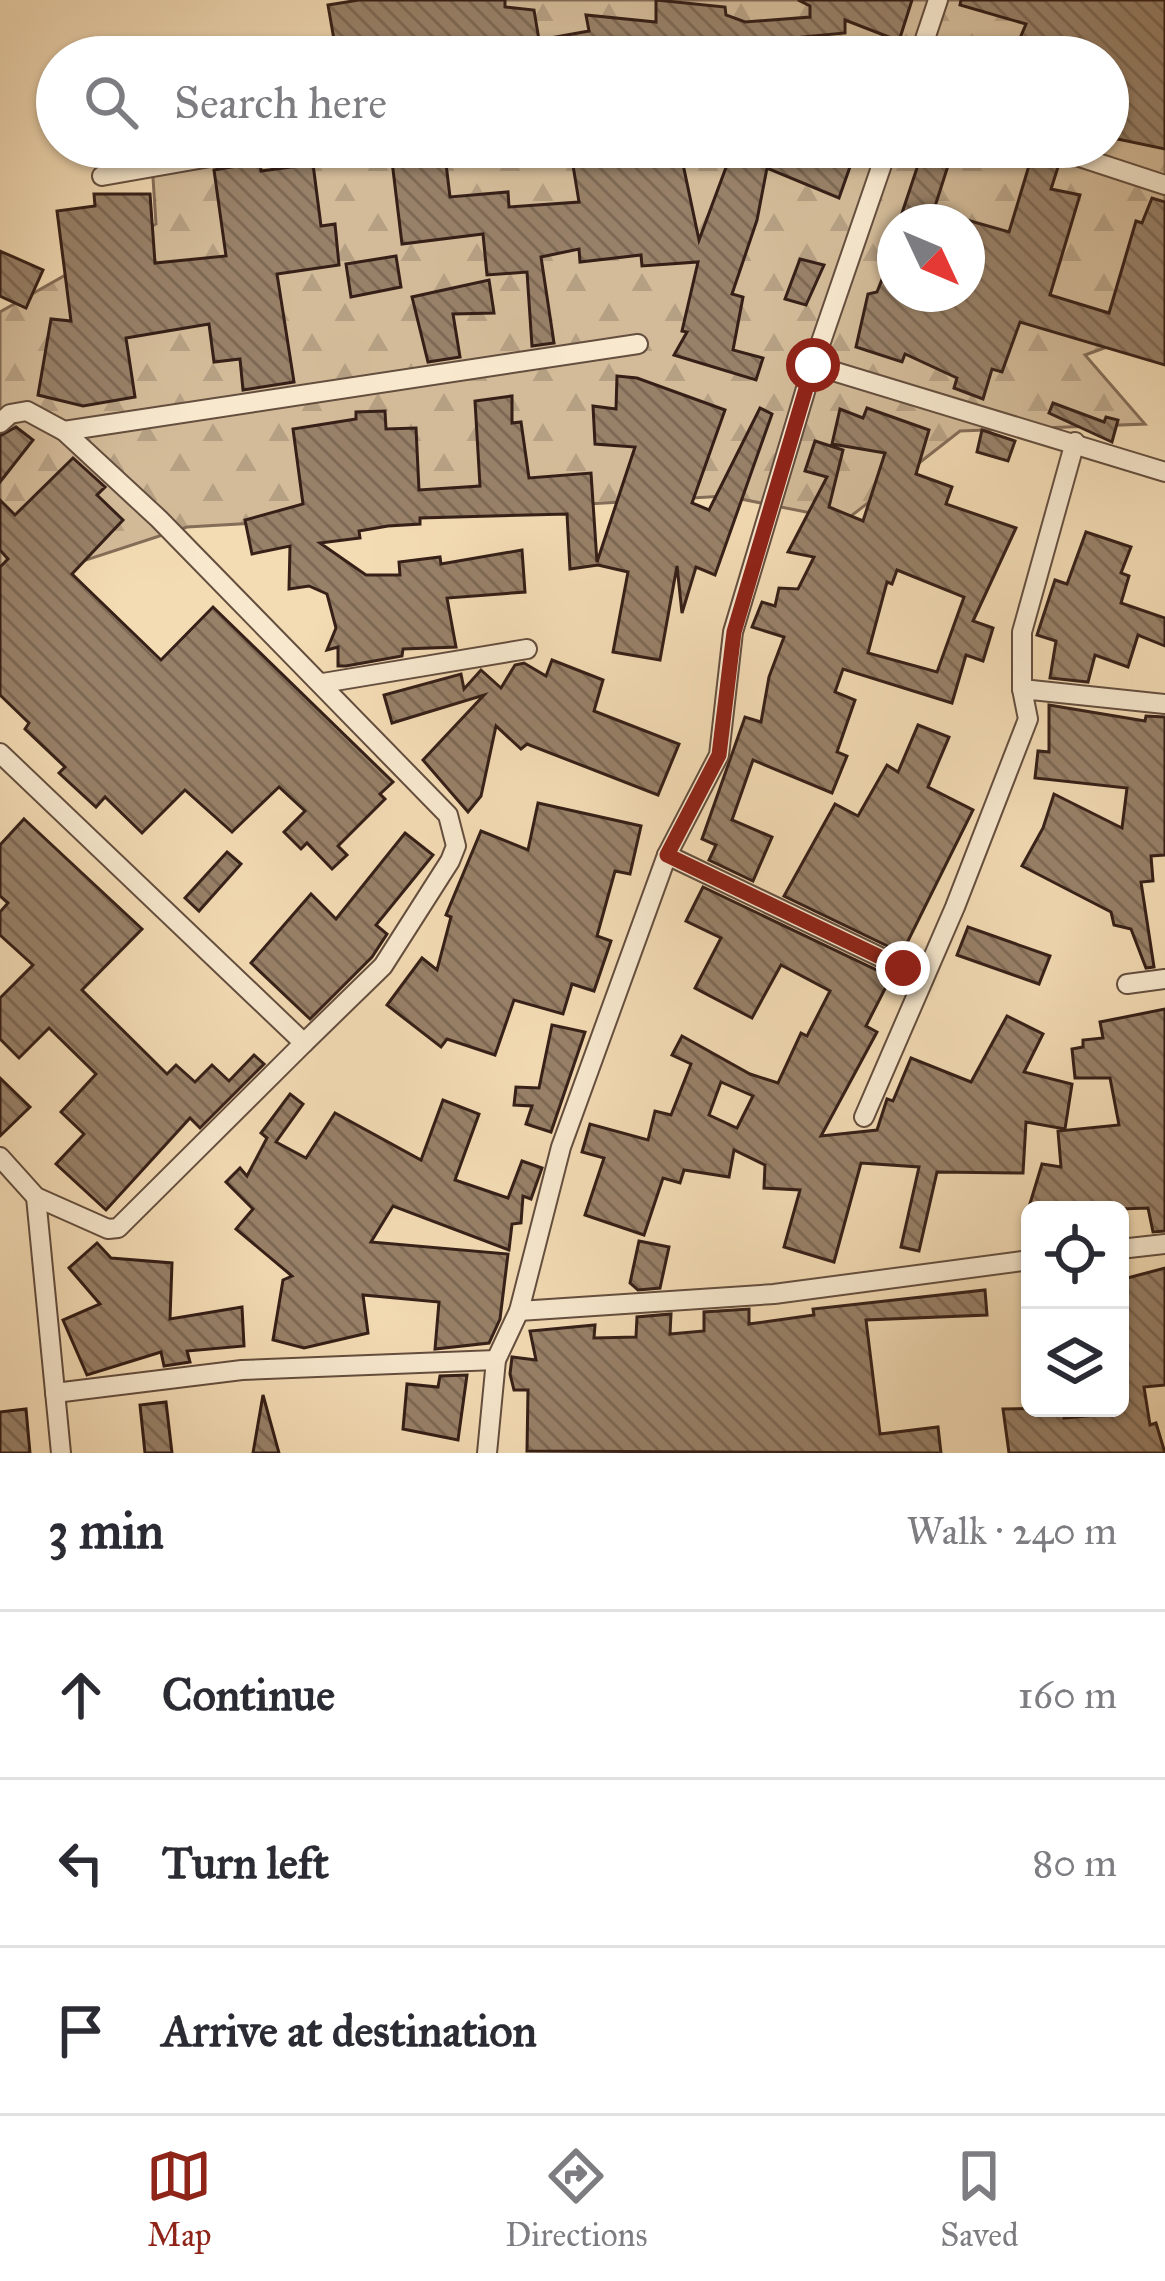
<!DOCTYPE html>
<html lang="en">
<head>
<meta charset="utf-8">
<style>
  body { margin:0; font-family:"IM FELL Great Primer",serif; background:#f7f7f7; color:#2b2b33 }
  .controls { position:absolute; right:36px; bottom:36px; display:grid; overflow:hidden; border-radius:18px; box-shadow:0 3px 9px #0004 }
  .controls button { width:108px; height:108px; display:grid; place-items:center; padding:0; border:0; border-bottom:3px solid #e1e1e2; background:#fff; color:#2b2b33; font:60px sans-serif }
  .compass { position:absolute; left:877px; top:204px; width:108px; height:108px; border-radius:50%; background:#fff; box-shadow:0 3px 9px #0004; rotate:134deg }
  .stop { position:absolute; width:36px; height:36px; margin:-27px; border:9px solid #8f2418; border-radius:50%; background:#fff }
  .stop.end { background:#8f2418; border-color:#fff; box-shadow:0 3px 12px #0008 }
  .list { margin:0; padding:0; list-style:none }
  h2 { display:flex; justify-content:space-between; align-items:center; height:156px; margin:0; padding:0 48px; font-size:51px }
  h2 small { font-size:39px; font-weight:400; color:#7c7c81 }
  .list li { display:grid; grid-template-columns:78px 1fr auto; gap:36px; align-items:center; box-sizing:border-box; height:168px; padding:0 48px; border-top:3px solid #e1e1e2 }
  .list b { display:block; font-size:45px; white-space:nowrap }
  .list em { font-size:39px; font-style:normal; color:#7c7c81 }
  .icon { flex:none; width:66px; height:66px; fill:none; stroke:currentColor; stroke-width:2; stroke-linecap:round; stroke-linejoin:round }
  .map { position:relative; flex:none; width:1165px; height:1453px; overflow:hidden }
  .search { position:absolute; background:#fff; box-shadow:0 3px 9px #0004; left:36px; right:36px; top:36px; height:132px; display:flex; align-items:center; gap:30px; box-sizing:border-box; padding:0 42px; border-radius:66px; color:#7c7c81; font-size:45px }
  .sheet { height:660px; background:#fff }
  nav { display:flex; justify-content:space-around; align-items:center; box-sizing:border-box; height:168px; border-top:3px solid #e1e1e2; background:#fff; font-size:33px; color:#7c7c81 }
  nav a { display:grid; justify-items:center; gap:6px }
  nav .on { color:#8f2418 }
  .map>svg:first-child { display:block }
</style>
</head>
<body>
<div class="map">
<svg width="1165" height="1453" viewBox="0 0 1165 1453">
  <defs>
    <pattern id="forest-firs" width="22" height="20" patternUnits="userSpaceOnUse" patternTransform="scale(3)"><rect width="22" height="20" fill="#d3bb99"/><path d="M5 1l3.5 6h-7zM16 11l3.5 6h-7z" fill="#b6a083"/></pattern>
    <pattern id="building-back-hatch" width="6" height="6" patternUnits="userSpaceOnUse" patternTransform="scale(3)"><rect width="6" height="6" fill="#988169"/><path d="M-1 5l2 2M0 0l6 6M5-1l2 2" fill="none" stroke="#7d6955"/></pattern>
  </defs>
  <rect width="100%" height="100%" fill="#f3dbb4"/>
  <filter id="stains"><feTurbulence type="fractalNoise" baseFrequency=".00167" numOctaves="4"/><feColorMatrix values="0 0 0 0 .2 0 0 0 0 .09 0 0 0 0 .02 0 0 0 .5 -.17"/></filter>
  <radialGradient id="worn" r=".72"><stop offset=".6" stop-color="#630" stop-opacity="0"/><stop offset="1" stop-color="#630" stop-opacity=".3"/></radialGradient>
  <!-- forest -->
  <path fill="url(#forest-firs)" stroke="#846d58" stroke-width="3" fill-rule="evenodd" d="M475,0H1165V326L1085,355L1145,424L960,431L846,520L726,496L187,527L0,588V312L156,224L151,147H1108V57H482ZM895,222H967V294H895Z"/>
  <!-- building -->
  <g fill="url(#building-back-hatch)" stroke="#351f17" stroke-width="3" fill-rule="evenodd">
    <polygon points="359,0 505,0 505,7 534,10 539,40 589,31 586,15 656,22 656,0 725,7 726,15 745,22 810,17 810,6 798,0 912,0 899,41 845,20 845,33 802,37 803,57 682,50 606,57 337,57 328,5"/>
    <polygon points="961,0 1165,0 1165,149 1108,137 1108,57 1012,57 1026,24 960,5"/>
    <polygon points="444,147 450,197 508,192 509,207 579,202 570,147 616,147 617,158 680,150 699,240 728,162 692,147 857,147 839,198 767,168 757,220 732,294 743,297 733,350 763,358 756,380 674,355 687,332 682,331 698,262 642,266 641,255 580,262 579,249 541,257 554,343 532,346 527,272 487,275 483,234 402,244 391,153"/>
    <polygon points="924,147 954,147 930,222 899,222"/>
    <polygon points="1031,159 1059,164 1051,189 1080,195 1050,295 1109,313 1136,221 1142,223 1152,198 1165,202 1165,365 1020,322 1002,372 992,369 983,399 954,388 957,378 905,354 902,362 856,347 868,294 877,292 894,249 895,294 967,294 967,220 1009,232"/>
    <polygon points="260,162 261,171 313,164 321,226 335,224 339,265 277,274 294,382 243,390 240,359 214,362 209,324 126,338 135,397 83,406 38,395 51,319 71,321 57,211 95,206 94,194 150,194 155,263 226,256 214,170"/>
    <polygon points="0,251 43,270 26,308 0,296"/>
    <polygon points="396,256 401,287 351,297 346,264"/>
    <polygon points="800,259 824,265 806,305 785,299"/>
    <polygon points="489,280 494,313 453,314 460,357 428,362 412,297"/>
    <polygon points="617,376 637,378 725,410 692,503 709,510 760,408 772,414 715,575 696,567 682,613 677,566 660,660 613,652 628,572 598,565 570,569 567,514 420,518 420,524 388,526 359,531 360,538 320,543 366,575 400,575 399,562 440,557 441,564 522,550 525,592 447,598 456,647 403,649 402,656 346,666 338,666 338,647 327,650 336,628 327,594 309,586 289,589 290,546 252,554 245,520 303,504 293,429 356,419 356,412 385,411 386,429 416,428 419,490 480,486 475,401 512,396 512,423 521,422 529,478 591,473 597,562 635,447 595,444 593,406 616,409"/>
    <polygon points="1053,403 1104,422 1106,417 1118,420 1112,442 1049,413"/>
    <path d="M867,408L929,430L916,474L952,487L946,504L1016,528L973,621L993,628L983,661L966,655L952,703L843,669L835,692L855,700L837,752L847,756L832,793L753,760L732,820L772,837L753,881L709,860L716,845L702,839L745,717L761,722L769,677L784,637L752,627L762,602L775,606L779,588L798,589L814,557L788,552L827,477L805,471L815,441L843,450L829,507L863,521L885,453L832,444L840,409L863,418ZM897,570L964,597L937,672L868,653L887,582L892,584Z"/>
    <polygon points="16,427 33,440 0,482 0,436"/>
    <polygon points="982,430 1015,441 1008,461 977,452"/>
    <polygon points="73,458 105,487 97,495 123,520 72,574 161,660 213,607 393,782 380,794 385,799 338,846 347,855 332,869 307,843 301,849 284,832 305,811 279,787 232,832 185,790 142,833 105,797 96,807 59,773 65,767 25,729 29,723 0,695 0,567 8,559 0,550 0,500 15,515"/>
    <polygon points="1086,532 1131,547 1121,573 1129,576 1121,603 1165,618 1165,646 1138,635 1128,667 1095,655 1088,682 1050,678 1056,641 1037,635 1055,580 1067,584"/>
    <polygon points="552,660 603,680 594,711 679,744 658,795 527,744 521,749 496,726 481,796 468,812 423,760 484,695 392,723 384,695 461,674 464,689 481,670 501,688 515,665 524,663 546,676"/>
    <polygon points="1049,705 1145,721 1146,716 1165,717 1165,855 1151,856 1153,881 1141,882 1154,967 1146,968 1131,929 1114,925 1111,912 1022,866 1043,828 1054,794 1122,828 1127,788 1035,778 1038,751 1049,752"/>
    <polygon points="918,725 949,737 928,787 973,810 902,953 784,896 835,804 858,816 887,765 898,772"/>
    <polygon points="538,803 641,826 630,874 615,871 597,936 611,941 594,991 572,984 563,1014 514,1000 495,1055 447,1039 441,1047 387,1005 422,958 437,970 451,917 446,915 481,831 528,850"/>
    <polygon points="24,819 142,929 82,990 167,1074 176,1065 195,1082 212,1065 229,1081 254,1055 264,1064 200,1128 190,1118 106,1210 56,1164 84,1134 61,1112 96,1074 49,1028 19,1058 0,1039 0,998 33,965 0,935 0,912 8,903 0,896 0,845"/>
    <polygon points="405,833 433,855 376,925 387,934 372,957 310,1019 251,963 311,894 336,919"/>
    <polygon points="227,852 241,864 199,911 185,898"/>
    <path d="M703,887L891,977L866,1026L877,1032L821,1136L877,1130L887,1099L893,1101L911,1058L971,1082L1007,1016L1043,1034L1024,1072L1072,1084L1065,1129L1026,1122L1023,1173L937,1172L919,1251L901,1247L919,1167L861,1163L834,1262L784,1247L800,1190L764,1188L765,1165L734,1150L729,1177L684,1170L680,1183L663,1178L644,1235L585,1215L604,1158L582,1152L590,1124L648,1140L655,1111L671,1115L691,1064L672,1055L682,1036L750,1074L778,1083L801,1033L807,1036L830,991L781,965L752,1018L695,988L721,938L686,921ZM721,1082L753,1096L737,1128L709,1115Z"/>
    <polygon points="968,927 1050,956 1039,984 957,955"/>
    <polygon points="1165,1009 1165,1231 1153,1232 1148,1208 1093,1210 1093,1204 1028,1210 1042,1164 1061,1167 1058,1131 1119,1125 1110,1078 1075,1078 1072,1049 1083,1047 1083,1040 1103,1038 1100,1022"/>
    <polygon points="552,1025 585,1032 551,1132 526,1124 532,1106 514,1105 516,1087 539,1088"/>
    <polygon points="0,1078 30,1107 0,1136"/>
    <polygon points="290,1094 303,1104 276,1142 306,1158 335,1113 421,1160 443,1100 479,1114 455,1180 508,1198 522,1161 542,1168 531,1199 523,1196 521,1223 512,1224 509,1250 393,1206 371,1242 508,1254 500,1319 489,1343 435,1349 439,1302 363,1295 368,1333 304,1348 273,1340 283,1280 292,1276 236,1229 253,1209 226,1182 240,1168 247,1176 267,1138 261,1133"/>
    <polygon points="639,1241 669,1247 660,1288 638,1290 630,1283"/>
    <polygon points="97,1243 111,1258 172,1263 170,1319 242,1307 244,1346 187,1351 190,1362 164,1366 161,1352 87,1375 63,1320 100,1304 69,1268"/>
    <polygon points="1165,1268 1165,1385 1144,1387 1150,1425 1156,1423 1165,1453 1009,1453 1003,1409 1063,1408 1064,1418 1120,1413 1120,1280"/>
    <polygon points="985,1290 987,1315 866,1320 880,1434 938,1427 941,1453 527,1451 528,1390 514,1390 510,1374 512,1357 536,1360 530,1331 595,1325 594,1338 636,1337 637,1317 671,1314 670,1334 704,1331 704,1312 749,1309 749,1324 814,1315 813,1309"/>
    <polygon points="467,1375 458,1440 403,1429 407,1384 438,1387 440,1376"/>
    <polygon points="263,1395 279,1453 253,1453"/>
    <polygon points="166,1402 172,1453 145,1453 140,1405"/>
    <polygon points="26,1409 30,1453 0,1453 0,1412"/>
  </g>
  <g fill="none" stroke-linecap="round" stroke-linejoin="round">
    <defs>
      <g id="street">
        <polyline points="919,57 938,0"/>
        <polyline points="1049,147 1165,185"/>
        <polyline points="102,176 267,147"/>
        <polyline points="813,365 1165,472"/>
        <polyline points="0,423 10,414 27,411 64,431 159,519 448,815 456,846 450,861 383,966 304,1043"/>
        <polyline points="64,431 638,344"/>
        <polyline points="323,683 527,649"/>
        <polyline points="1022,689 1022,632 1075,442"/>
        <polyline points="0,753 304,1043 118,1228 108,1229 36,1197 0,1157"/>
        <polyline points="667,855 922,977"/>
        <polyline points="1127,984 1165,979"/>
        <polyline points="864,1117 955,907 1028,719 1022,689 1165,704"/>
        <polyline points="36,1197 61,1453"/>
        <polyline points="1120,1249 1165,1244"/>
        <polyline points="519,1311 774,1294 1030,1260"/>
        <polyline points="55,1393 242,1370 496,1360"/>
        <polyline points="487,1453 496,1360 519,1311 561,1147 667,855 719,755 733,632 813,365 888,147"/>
      </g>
    </defs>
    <!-- street casing -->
    <use href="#street" stroke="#644e3e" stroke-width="22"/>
    <!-- street -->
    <use href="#street" stroke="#f7e8ce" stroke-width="18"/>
  </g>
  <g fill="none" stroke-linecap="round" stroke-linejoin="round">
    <!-- route -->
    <polyline stroke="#8f2418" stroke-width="15" points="813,365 734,632 719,755 667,855 903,968"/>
  </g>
  <rect width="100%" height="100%" filter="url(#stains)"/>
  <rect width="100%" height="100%" fill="url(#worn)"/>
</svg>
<div class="controls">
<button><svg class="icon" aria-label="locate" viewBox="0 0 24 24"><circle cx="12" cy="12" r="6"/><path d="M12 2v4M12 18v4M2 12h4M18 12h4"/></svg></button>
<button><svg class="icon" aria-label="layers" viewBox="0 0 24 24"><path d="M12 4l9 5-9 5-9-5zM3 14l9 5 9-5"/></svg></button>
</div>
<svg class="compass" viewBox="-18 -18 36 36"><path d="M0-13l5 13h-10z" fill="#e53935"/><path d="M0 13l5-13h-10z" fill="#7c7c81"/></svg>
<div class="stop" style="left:813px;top:365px"></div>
<div class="stop end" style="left:903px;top:968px"></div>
<div class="search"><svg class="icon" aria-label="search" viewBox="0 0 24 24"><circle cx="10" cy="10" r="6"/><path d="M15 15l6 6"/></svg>Search here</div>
</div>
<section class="sheet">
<h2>3 min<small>Walk · 240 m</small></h2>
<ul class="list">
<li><svg class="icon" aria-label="ahead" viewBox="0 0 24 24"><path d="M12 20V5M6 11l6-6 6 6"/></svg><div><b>Continue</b></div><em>160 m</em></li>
<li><svg class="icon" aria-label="left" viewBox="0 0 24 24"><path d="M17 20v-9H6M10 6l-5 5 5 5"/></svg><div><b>Turn left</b></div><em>80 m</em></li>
<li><svg class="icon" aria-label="arrive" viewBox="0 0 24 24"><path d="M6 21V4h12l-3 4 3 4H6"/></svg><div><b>Arrive at destination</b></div></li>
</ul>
</section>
<nav>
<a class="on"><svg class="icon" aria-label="map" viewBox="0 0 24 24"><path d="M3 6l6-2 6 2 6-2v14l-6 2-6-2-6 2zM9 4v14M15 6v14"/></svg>Map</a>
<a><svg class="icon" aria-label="directions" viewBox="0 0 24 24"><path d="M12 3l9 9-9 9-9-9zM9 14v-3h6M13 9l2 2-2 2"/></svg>Directions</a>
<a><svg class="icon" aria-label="saved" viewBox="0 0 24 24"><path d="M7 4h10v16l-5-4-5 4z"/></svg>Saved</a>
</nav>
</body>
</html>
